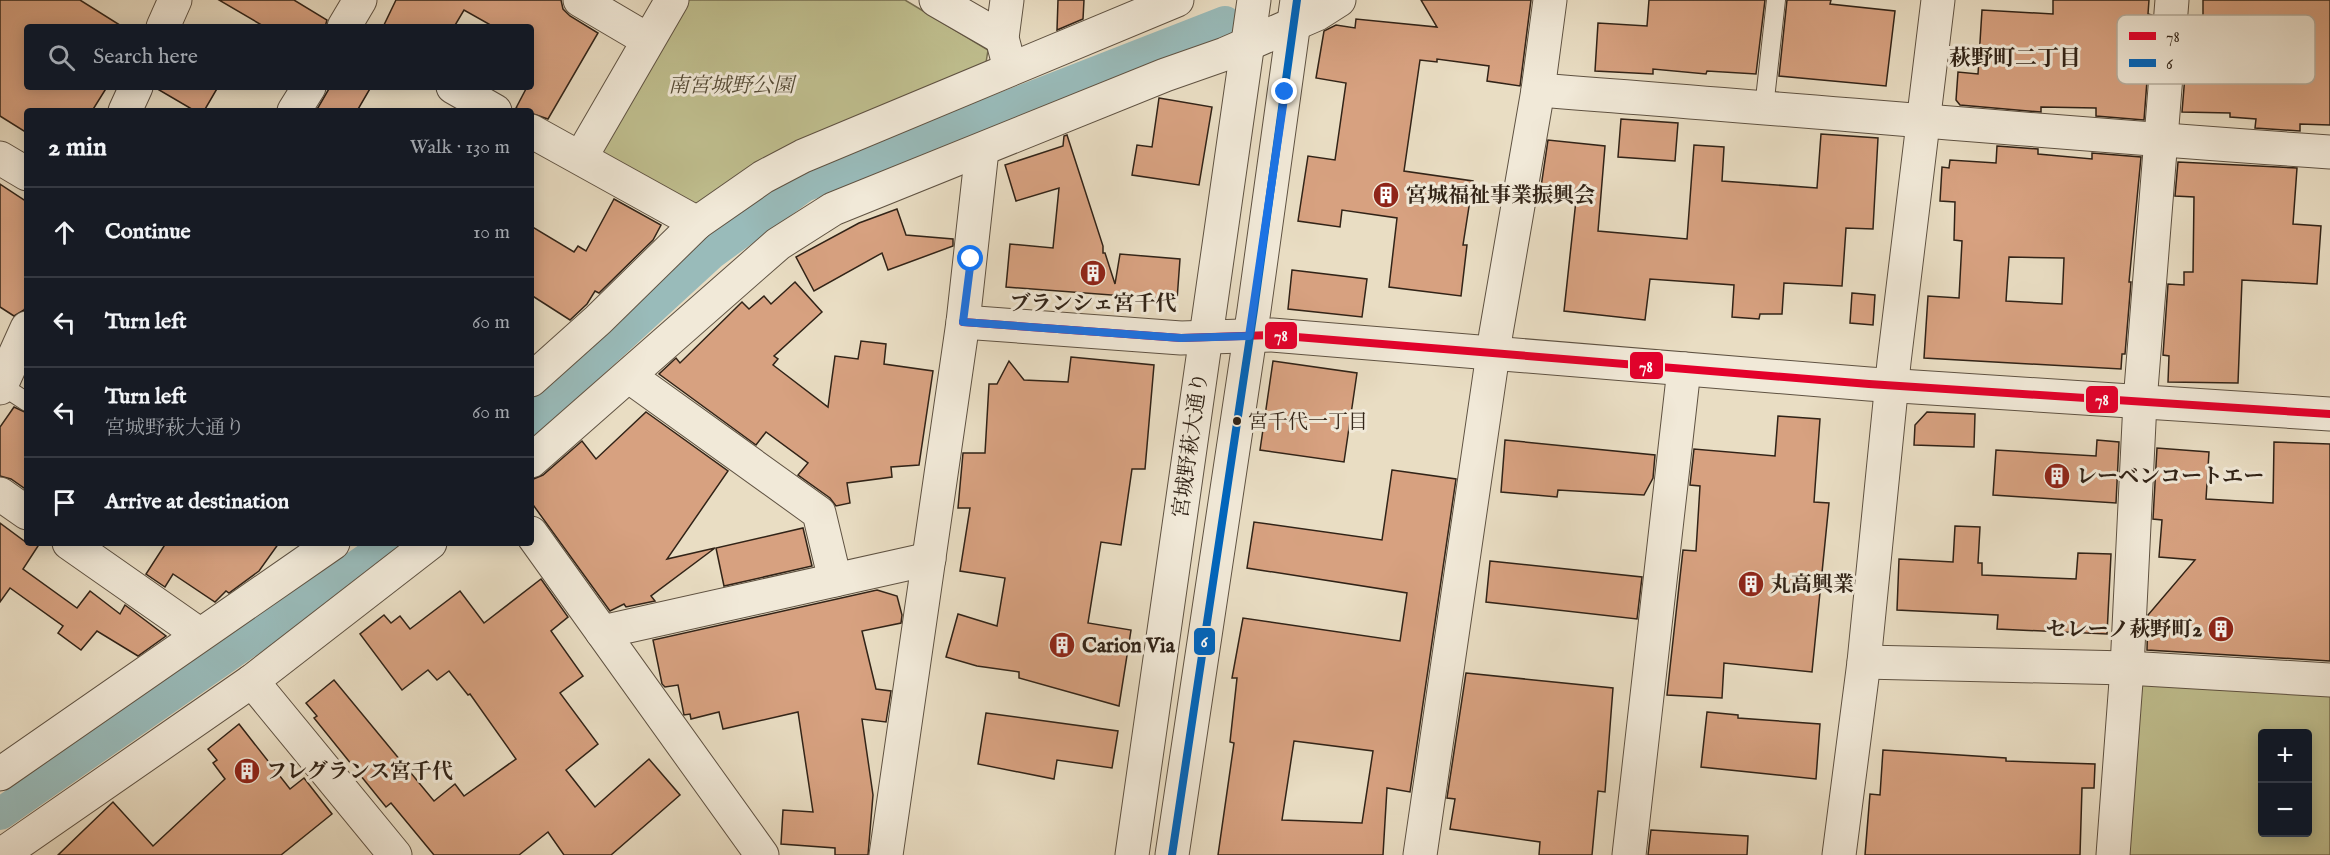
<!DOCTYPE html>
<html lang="en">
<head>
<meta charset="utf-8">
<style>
  body { margin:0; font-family:"IM FELL English","Noto Serif JP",serif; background:#242831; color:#f1f3f6 }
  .controls { position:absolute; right:18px; bottom:18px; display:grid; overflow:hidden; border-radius:6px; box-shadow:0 3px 15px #0003 }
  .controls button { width:54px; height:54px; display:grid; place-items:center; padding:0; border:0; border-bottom:2px solid #363941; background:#171b24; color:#f1f3f6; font:30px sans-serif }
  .stop { position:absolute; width:18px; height:18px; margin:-14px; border:4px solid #1a73e8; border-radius:50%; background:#fff }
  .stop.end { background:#1a73e8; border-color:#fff; box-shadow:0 2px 6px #0008 }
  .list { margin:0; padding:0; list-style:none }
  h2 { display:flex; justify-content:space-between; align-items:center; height:78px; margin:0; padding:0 24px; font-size:26px }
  h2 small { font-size:20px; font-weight:400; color:#9ea1a6 }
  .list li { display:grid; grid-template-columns:39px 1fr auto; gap:18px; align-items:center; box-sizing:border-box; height:90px; padding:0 24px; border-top:2px solid #363941 }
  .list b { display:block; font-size:22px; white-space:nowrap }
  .list p { margin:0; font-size:20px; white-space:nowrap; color:#9ea1a6 }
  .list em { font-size:20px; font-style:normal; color:#9ea1a6 }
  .icon { flex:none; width:33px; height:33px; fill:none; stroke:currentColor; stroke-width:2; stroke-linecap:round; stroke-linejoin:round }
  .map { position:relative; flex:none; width:2330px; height:855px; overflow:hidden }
  .search { position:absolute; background:#171b24; box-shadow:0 3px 15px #0003; left:24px; top:24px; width:510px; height:66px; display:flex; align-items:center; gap:15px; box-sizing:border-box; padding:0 21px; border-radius:6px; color:#9ea1a6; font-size:22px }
  .panel { position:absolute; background:#171b24; box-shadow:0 3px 15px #0003; left:24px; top:108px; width:510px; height:438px; border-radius:6px }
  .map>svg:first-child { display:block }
</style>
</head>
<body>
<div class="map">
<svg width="2330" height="855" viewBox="0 0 2330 855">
  <rect width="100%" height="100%" fill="#e9ddc3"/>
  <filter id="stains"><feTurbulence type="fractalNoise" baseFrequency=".00333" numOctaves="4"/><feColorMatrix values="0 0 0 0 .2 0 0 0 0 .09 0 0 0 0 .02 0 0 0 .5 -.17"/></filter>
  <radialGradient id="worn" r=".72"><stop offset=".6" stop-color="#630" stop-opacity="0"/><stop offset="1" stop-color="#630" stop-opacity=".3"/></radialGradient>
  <!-- green -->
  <g fill="#bfbe8e" stroke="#787052" stroke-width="1.5" fill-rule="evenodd">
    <polygon points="684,0 905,0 988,50 985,69 709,202 681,205 603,162 598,144"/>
    <path d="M2136,682L2330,693V855H2123ZM2262,734H2308V832H2262Z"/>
  </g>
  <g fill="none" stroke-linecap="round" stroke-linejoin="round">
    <!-- canal -->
    <g stroke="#99bbba" stroke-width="32">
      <polyline points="531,419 712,253 804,186 1225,22"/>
      <polyline points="0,814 390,543"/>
    </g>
  </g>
  <!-- building -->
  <g fill="#d7a180" stroke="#312317" stroke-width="1.5" fill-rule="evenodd">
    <polygon points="0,0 80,0 123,27 27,27 27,87 107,87 92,111 27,111 27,133 0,116"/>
    <polygon points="219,0 294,0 327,20 325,27 265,27"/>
    <polygon points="396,0 561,0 563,9 570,16 598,33 548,119 516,108 527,87 531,87 531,27 494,27 464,10 454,27 383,27"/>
    <polygon points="1058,0 1084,0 1083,19 1057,30"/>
    <polygon points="1421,0 1531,0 1520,86 1487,81 1489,66 1437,59 1437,62 1420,60 1404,171 1473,181 1463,245 1467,245 1461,296 1389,287 1397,218 1342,210 1340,227 1298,221 1308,156 1335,160 1346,83 1316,78 1324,31 1336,25 1355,28 1356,19 1437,27"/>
    <polygon points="1649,0 1765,0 1756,74 1707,71 1706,74 1653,69 1653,74 1595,71 1598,23 1647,26"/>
    <polygon points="1787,0 1831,0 1830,4 1895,11 1886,86 1779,76"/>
    <polygon points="2053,0 2149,0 2148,14 2152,15 2144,120 2096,116 2096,108 2041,107 2041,112 1960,105 1956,100 1958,72 1978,74 1982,10 2053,14"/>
    <polygon points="2203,0 2330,0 2330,125 2300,124 2300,131 2255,128 2256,119 2230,117 2230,113 2182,112 2189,27 2203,27"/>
    <polygon points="154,87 218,87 204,111 195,111"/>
    <polygon points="330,87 371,87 357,111 316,111"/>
    <polygon points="1159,98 1212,107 1199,185 1132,175 1137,145 1152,147"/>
    <polygon points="1621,119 1678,123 1675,161 1618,157"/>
    <polygon points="1821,134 1878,138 1873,229 1846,228 1842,286 1784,283 1782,314 1760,314 1759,319 1732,317 1734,285 1650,279 1645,320 1564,311 1577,191 1541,187 1548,140 1605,146 1598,231 1687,239 1694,145 1724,147 1722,181 1817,188"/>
    <polygon points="1067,135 1103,246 1103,253 1105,253 1115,284 1120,254 1180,259 1177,300 1006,287 1010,244 1053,248 1059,188 1016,201 1005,165 1063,146 1064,136"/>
    <path d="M1997,146L2038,149V154L2092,159V153L2141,157L2129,282H2131L2125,354H2122L2121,369L1924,358L1928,296L1959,298L1962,241L1954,240L1955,202L1940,201L1942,167L1949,168L1950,160L1996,163ZM2009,257L2064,258L2062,304L2006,301Z"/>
    <polygon points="2178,162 2297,168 2293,224 2321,226 2317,284 2242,280 2238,383 2168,382 2169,356 2163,355 2168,284 2184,285 2184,272 2193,272 2194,197 2175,196"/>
    <polygon points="0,184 27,202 27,303 24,310 14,316 0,307"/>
    <polygon points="614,199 661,225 653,240 599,293 595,291 587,304 570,320 531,295 531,226 574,252 578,246 586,251"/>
    <polygon points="897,209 906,235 953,239 953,246 888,270 882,253 814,291 796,257 859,223"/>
    <polygon points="1292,270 1367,279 1362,317 1288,309"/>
    <polygon points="795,282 822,312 774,356 778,359 773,365 828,407 835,356 858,359 861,341 886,344 884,364 933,371 919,465 891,467 892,477 847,483 850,503 836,506 830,498 798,475 808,463 766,432 756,445 659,374 676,358 680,363 742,302 749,309 764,296 771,304"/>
    <polygon points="1852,293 1875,295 1873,325 1850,323"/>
    <polygon points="1071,357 1154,365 1145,469 1132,469 1121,545 1101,542 1088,623 1131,630 1119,706 1019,678 1019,672 977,666 946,657 958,614 997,626 1005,578 960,571 970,508 958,508 963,453 985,453 989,384 997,384 1009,361 1024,380 1068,382"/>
    <polygon points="1273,361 1357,373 1344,462 1260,450"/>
    <polygon points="14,407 27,413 27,490 11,479 0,476 0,427"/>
    <polygon points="646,412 728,471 667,559 715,548 651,596 655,601 626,607 624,604 610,611 531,502 531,480 543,475 582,441 596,459"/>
    <polygon points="1927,412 1975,414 1974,447 1914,445 1915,425"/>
    <polygon points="1778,416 1820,419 1814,502 1829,503 1812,672 1724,663 1722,698 1667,695 1683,550 1696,551 1700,486 1690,485 1694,449 1775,456"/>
    <polygon points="1505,440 1655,455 1653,478 1644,495 1558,490 1557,497 1501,492"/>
    <polygon points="2097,440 2119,442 2116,503 1993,495 1996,450 2096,456"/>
    <polygon points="2274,442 2330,444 2330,661 2147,650 2148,615 2195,560 2159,557 2162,520 2153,519 2157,448 2209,452 2206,499 2273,503"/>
    <path d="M1392,470L1456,479L1410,792L1387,788L1383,855H1218L1234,743L1230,742L1237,678H1232L1243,618L1400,641L1407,593L1247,568L1254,522L1382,540ZM1294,741L1373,751L1362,823L1282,820Z"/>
    <polygon points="0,523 27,543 40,543 23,569 77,608 90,591 120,614 125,605 166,636 138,656 97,631 81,650 58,633 63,626 10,588 0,602"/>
    <polygon points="1955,526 1980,527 1978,563 1982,563 1982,575 2076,579 2078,553 2111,554 2107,634 1997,629 1998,615 1897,610 1899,559 1953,562"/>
    <polygon points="803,528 812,566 724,586 716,548"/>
    <polygon points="166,543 279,543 259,571 229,593 226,591 215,602 173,574 165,587 146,574"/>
    <polygon points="1490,561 1642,577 1637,619 1486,602"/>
    <polygon points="541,579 568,617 551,631 583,676 560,693 598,744 566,770 595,807 649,759 680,795 611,855 564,855 548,832 519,855 434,855 391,803 386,807 314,718 317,716 306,703 334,680 434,801 455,784 464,796 516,759 470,694 468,695 449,671 437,680 428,670 402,690 360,634 384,615 391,623 400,616 410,629 460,591 484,623"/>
    <polygon points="877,590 897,596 902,615 901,623 862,631 876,689 891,691 886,722 862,719 873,795 868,855 835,855 835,848 781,844 783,810 813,812 798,712 723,729 719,712 691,719 690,714 684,715 678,685 665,687 662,684 653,640"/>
    <polygon points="1466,673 1613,688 1605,792 1598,791 1592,855 1539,855 1540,842 1450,829 1455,799 1447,798"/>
    <polygon points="1707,712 1738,715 1738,718 1820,724 1816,779 1701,767"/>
    <polygon points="986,713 1118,731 1112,768 1057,760 1054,779 978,764"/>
    <polygon points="239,724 290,789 304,778 332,814 281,855 58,855 113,802 153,846 225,779 213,763 217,760 208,749"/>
    <polygon points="1883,750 2006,758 2006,761 2095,764 2094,788 2082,788 2080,855 1865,855 1870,794 1880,795"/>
    <polygon points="1651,830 1748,836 1747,855 1648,855"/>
  </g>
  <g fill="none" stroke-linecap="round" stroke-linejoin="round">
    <defs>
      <g id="service">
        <polyline points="1764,108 1776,0"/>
        <polyline points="1,385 27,402"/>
      </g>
      <g id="minor">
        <polyline points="580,0 648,40"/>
        <polyline points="936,0 1002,38"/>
        <polyline points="1007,0 1002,38 1007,57"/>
        <polyline points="163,27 175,0"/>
        <polyline points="344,27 360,0"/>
        <polyline points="453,87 495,111"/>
        <path d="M1538,90C1802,110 2066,134 2330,152"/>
        <polyline points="125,111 136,87"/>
        <polyline points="294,111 309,87"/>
        <polyline points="531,131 697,223"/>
        <polyline points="581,157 672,0"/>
        <polyline points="0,158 27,174"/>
        <polyline points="963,322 1181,338 1272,335 1869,384 2330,414"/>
        <polyline points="630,377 819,513 835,580"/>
        <polyline points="531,380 598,320 697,223 763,177 803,156 1177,0"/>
        <polyline points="0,388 27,328"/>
        <polyline points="531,461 778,244 833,209 1165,75 1225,54 1317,14 1339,0"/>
        <polyline points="0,494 27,513"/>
        <polyline points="531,533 762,855"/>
        <polyline points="69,543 199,634"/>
        <polyline points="602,632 929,559"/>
        <polyline points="1864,662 2127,668 2330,680"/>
        <polyline points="252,681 395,855"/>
        <polyline points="0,774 333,543"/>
        <polyline points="1,855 252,681 430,543"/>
        <polyline points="886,855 963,322 982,150"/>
        <polyline points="1420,855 1496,333 1538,90 1550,0"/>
        <polyline points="1629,855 1684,369"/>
        <polyline points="1839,855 1864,662 1894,362 1938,0"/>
        <polyline points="2113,855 2127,668 2140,402 2172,0"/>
      </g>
      <g id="tertiary">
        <polyline points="1132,855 1254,0"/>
        <polyline points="1172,855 1254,310 1297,0"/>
      </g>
    </defs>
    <!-- service casing -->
    <use href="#service" stroke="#5f5242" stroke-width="20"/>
    <!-- minor casing -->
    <use href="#minor" stroke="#5f5242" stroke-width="35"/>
    <!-- tertiary casing -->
    <use href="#tertiary" stroke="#5f5242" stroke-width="35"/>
    <!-- service -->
    <use href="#service" stroke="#f1e9d8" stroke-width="18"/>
    <!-- minor -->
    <use href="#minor" stroke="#f1e9d8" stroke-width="33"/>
    <!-- tertiary -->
    <use href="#tertiary" stroke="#f1e9d8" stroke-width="33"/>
    <defs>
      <polyline id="bus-1" points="963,322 1181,338 1272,335 1869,384 2330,414"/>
      <polyline id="bus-2" points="1172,855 1254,310 1297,0"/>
    </defs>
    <!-- bus-1 casing -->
    <use href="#bus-1" stroke="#f1e9d8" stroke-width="12"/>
    <!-- bus-2 casing -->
    <use href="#bus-2" stroke="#f1e9d8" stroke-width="12"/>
    <!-- bus-1 -->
    <use href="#bus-1" stroke="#e4002b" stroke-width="8"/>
    <!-- bus-2 -->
    <use href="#bus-2" stroke="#0065bd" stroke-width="8"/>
  </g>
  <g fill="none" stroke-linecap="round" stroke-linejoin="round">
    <!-- route -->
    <polyline stroke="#1a73e8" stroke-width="8" points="971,259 963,322 1181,338 1249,336 1285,92"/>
  </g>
  <!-- icons -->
  <defs>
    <symbol id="building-disc" viewBox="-11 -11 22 22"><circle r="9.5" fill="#8f2418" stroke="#f1e9d8"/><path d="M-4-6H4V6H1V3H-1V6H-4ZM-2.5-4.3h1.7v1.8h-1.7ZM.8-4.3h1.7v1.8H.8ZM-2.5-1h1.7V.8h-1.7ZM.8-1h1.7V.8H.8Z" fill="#fff"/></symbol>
  </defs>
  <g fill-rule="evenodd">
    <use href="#building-disc" x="1371" y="180" width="30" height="30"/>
    <use href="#building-disc" x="1078" y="258" width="30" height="30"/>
    <use href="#building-disc" x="2042" y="461" width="30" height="30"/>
    <use href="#building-disc" x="1736" y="569" width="30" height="30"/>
    <use href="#building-disc" x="2206" y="614" width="30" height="30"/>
    <use href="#building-disc" x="1047" y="630" width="30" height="30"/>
    <use href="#building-disc" x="232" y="756" width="30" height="30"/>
  </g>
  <!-- markers -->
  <circle fill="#312317" stroke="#f1e9d8" stroke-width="2" cx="1237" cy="421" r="5"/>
  <g text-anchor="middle" stroke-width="6" stroke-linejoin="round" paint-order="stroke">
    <!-- bus labels -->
    <g font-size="20" fill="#312317" stroke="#f1e9d8" text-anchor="start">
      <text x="1248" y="428">宮千代一丁目</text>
    </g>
    <!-- park labels -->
    <g font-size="21" font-style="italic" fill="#544a35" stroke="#f1e9d8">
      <text x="731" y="92">南宮城野公園</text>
    </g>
    <!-- poi labels -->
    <g font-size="21" font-weight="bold" fill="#312317" stroke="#f1e9d8" text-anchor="start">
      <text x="1406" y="202">宮城福祉事業振興会</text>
      <text x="1093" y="310" text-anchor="middle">ブランシェ宮千代</text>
      <text x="2076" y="483">レーベンコートエー</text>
      <text x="1770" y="591">丸高興業</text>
      <text x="2202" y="636" text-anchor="end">セレーノ萩野町2</text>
      <text x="1082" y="652">Carion Via</text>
      <text x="266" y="778">フレグランス宮千代</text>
    </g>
    <!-- street labels -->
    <g font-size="21" fill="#312317" stroke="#f1e9d8">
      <text transform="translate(1190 445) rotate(-82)" y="7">宮城野萩大通り</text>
    </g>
    <!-- neighbourhood labels -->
    <g font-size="22" font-weight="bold" fill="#312317" stroke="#f1e9d8">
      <text x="2015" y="65">萩野町二丁目</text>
    </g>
  </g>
  <!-- legend -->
  <rect x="2117" y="15" width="198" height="69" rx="9" fill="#f1e9d8" stroke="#b7ae9e" stroke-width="1.5"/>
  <rect x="2129" y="32" width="27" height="8" fill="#e4002b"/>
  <rect x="2129" y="59" width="27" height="8" fill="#0065bd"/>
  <g font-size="16" fill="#312317">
    <text x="2166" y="42">78</text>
    <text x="2166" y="69">6</text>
  </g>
  <g stroke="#f1e9d8" stroke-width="2">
    <rect x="1264" y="321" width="34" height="29" rx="6" fill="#e4002b"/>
    <rect x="1629" y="351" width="35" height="29" rx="6" fill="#e4002b"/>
    <rect x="2085" y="385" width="34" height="29" rx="6" fill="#e4002b"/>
    <rect x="1193" y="627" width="23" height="29" rx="6" fill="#0065bd"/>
  </g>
  <g font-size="16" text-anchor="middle" font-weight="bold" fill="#fff">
    <text x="1281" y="341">78</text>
    <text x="1646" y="372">78</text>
    <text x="2102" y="405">78</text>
    <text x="1204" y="647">6</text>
  </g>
  <rect width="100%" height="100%" filter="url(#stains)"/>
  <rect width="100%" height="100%" fill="url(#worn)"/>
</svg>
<div class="controls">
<button>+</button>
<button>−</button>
</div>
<div class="stop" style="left:971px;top:259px"></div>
<div class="stop end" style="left:1285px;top:92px"></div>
<div class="search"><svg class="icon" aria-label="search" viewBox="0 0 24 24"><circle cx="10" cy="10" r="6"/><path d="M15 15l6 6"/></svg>Search here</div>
<section class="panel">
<h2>2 min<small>Walk · 130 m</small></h2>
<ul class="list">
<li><svg class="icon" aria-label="ahead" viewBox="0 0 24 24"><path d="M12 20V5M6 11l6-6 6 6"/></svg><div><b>Continue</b></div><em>10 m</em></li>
<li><svg class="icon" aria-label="left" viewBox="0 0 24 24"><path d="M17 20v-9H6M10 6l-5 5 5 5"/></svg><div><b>Turn left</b></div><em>60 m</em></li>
<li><svg class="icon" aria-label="left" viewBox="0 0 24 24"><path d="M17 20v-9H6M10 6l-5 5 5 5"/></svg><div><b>Turn left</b><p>宮城野萩大通り</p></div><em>60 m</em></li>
<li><svg class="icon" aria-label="arrive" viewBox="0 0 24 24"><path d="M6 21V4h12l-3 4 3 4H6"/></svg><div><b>Arrive at destination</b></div></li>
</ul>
</section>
</div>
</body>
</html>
